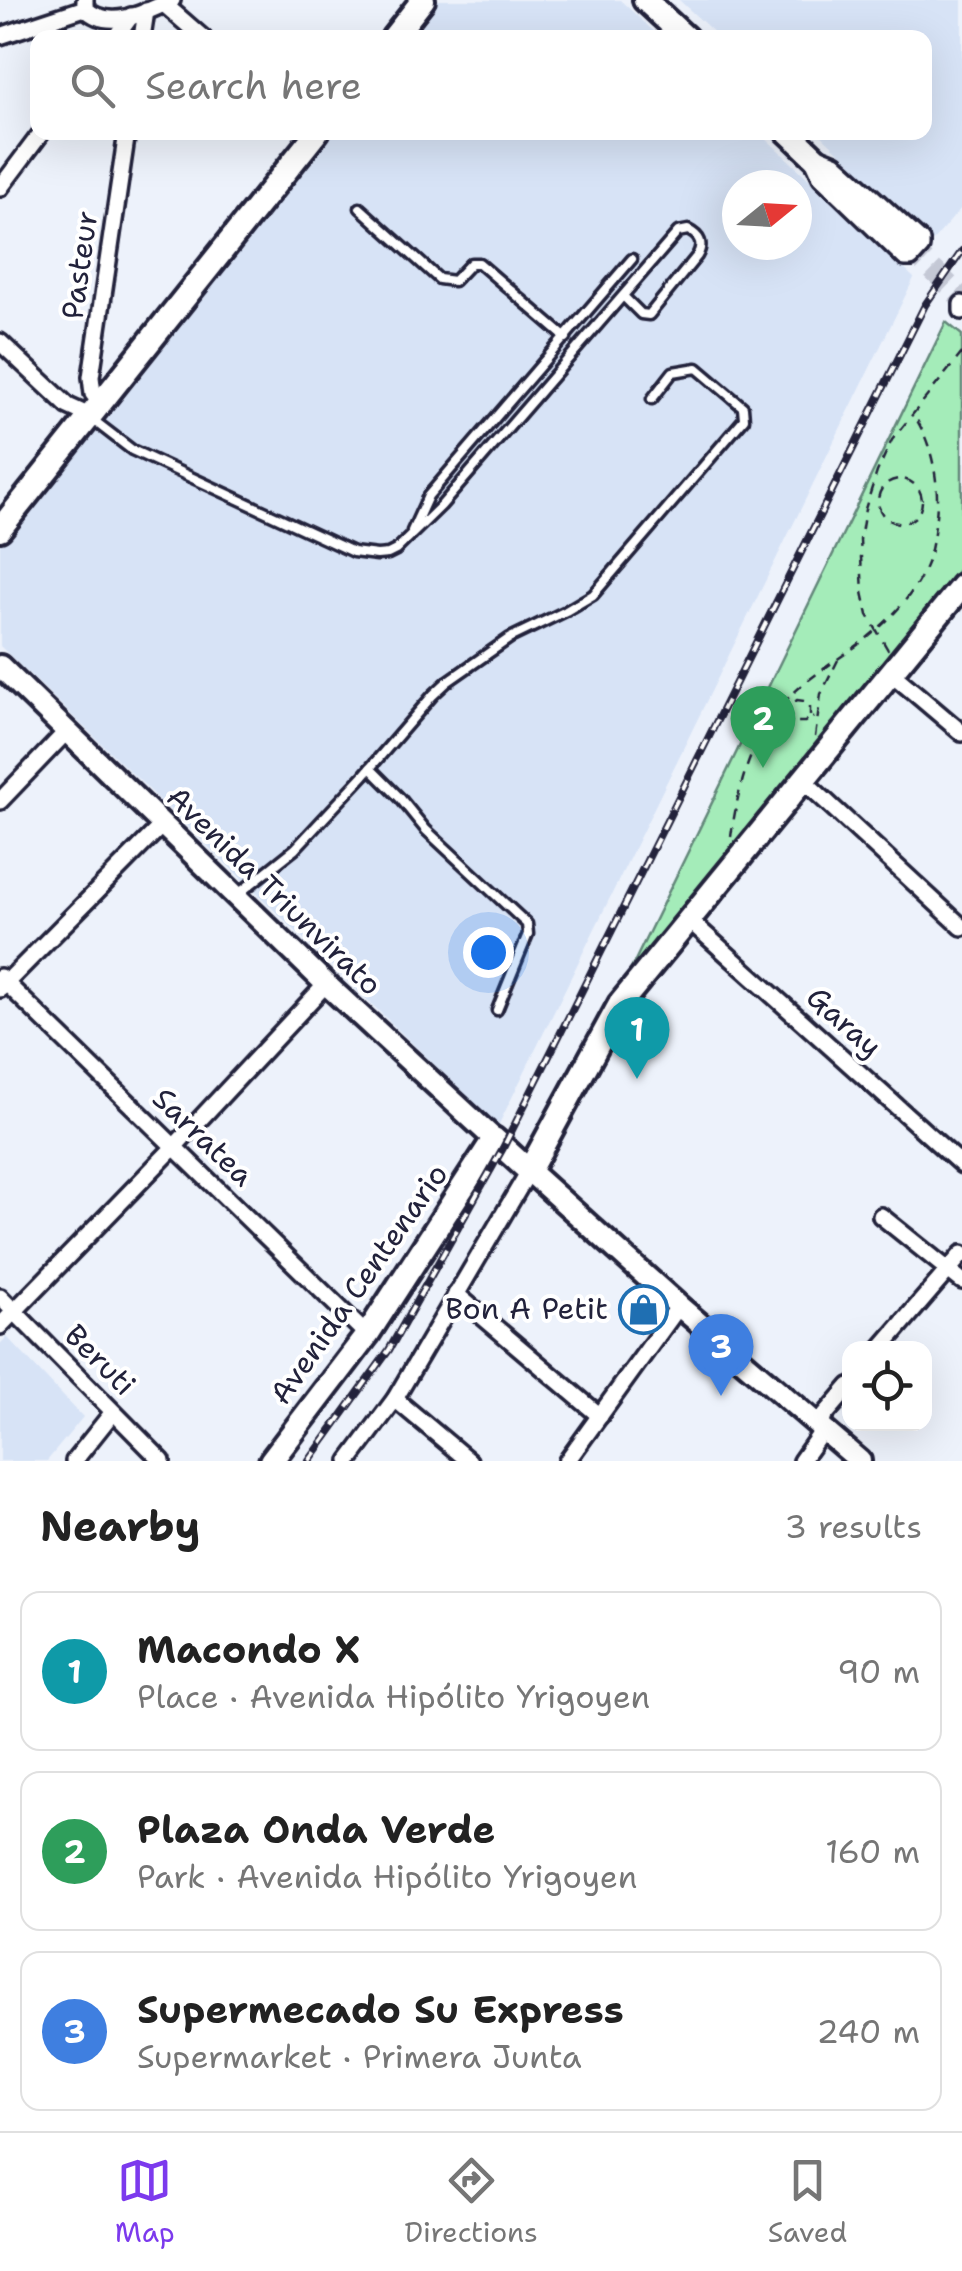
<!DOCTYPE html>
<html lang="en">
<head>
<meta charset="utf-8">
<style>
  body { margin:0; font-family:"Shantell Sans",sans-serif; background:#f6f6f6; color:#222 }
  .controls { position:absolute; right:30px; bottom:30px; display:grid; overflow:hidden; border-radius:20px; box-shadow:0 10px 40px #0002 }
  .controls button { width:90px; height:90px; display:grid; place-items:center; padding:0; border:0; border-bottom:2px solid #e0e0e0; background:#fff; color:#222; font:50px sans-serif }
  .compass { position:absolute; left:722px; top:170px; width:90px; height:90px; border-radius:50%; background:#fff; box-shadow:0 10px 40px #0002; rotate:72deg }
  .you { position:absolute; left:488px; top:952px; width:35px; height:35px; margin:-25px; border:8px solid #fff; border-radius:50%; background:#1a73e8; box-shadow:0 0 0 15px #1a73e833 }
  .badge { display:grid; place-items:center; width:65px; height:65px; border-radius:50%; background:#7c3aed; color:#fff; font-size:32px; font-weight:700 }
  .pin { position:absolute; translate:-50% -82px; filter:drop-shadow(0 2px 5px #0008) }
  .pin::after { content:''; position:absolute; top:52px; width:35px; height:30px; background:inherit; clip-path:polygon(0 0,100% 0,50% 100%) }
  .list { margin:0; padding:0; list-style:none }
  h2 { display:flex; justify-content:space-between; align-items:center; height:130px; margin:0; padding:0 40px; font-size:42px }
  h2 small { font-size:32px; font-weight:400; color:#767676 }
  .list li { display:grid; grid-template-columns:65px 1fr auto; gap:30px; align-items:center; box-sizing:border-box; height:160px; margin:0 20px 20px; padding:0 20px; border:2px solid #e0e0e0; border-radius:20px }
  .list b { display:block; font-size:38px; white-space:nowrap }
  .list p { margin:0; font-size:32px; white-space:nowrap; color:#767676 }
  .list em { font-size:32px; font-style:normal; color:#767676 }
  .icon { flex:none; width:55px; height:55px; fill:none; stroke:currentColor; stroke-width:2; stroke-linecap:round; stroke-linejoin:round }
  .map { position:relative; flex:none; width:962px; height:1461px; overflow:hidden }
  .search { position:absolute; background:#fff; box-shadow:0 10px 40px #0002; left:30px; right:30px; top:30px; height:110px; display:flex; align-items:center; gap:25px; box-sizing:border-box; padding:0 35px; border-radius:20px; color:#767676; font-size:38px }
  .sheet { height:670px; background:#fff }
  nav { display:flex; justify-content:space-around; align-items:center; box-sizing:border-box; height:140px; border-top:2px solid #e0e0e0; background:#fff; font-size:28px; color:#767676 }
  nav a { display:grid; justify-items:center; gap:5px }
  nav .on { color:#7c3aed }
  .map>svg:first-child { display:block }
</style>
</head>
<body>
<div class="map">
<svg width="962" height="1461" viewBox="0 0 962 1461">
  <rect width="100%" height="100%" fill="#edf2fb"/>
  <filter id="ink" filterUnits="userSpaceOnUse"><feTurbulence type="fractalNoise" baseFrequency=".01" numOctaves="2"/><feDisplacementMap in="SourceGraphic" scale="20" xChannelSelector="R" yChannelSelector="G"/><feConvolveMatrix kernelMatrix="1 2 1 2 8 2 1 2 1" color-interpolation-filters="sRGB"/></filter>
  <g filter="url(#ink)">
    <!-- built -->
    <g fill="#d7e3f6" fill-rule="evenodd">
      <polygon points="437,0 620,0 660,37 406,38"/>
      <polygon points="679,0 962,0 962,207 933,241 819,133 924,132 924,38 719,37"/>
      <path d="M329,133H760L914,278L498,1126L0,646V539ZM737,185H797V245H737Z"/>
      <polygon points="7,1337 83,1417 47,1461 0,1461 0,1344"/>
    </g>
    <!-- green -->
    <polygon fill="#a4ecb9" stroke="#63877a" stroke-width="2.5" points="946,322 962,335 962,565 630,971"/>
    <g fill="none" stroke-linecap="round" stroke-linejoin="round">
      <!-- secondary-tunnel -->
      <polyline stroke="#c4c8d5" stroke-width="22" stroke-dasharray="22 11" stroke-linecap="butt" points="909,247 962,298"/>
      <defs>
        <g id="service">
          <polyline points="360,208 439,279 454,281 471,263 479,263 566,338"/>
          <path d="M93,420L132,450L353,552L377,555L388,554L396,550L441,506L678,232L688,230C700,236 704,244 697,256L649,315L641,314L623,296"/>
          <polyline points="412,531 428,496 632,259"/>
          <polyline points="370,768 400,798 426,830 527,924 528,934 497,1010"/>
          <polyline points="237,895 295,849 364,775 433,695 447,682 510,638 566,611 593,595 744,419 743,407 697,368 673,372 652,399"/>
        </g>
        <g id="minor">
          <path d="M85,0V8C108,32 147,12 172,0"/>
          <polyline points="164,4 203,38"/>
          <polyline points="0,36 85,8"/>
          <polyline points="115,38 131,16"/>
          <polyline points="142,38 146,11"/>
          <polygon points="810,153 835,163 921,241 921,247 911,258 905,258 821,177"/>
          <polyline points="0,188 42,132"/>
          <polyline points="962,304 962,311"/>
          <polyline points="0,342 68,406 90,416"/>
          <polyline points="101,402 93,394 91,377 127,132"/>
          <polyline points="890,672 962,733"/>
          <polyline points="803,780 962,927"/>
          <polyline points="0,801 67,731"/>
          <polyline points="689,920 962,1165"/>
          <polyline points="0,977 367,1335"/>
          <polyline points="0,989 162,825"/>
          <polyline points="881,1216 962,1281"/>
          <polyline points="456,1294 600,1416"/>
          <polyline points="0,1297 162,1461"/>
          <polyline points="0,1326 174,1147 326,984"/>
          <polyline points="881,1348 962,1254"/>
          <polyline points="395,1399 469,1461"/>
          <polyline points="74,1461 113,1412"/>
          <polyline points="349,1461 395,1399 529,1171"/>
          <polyline points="567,1461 679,1306"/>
          <polyline points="801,1461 818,1437 824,1416 850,1386"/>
        </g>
        <g id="tertiary">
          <polyline points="0,666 326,984 494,1139"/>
          <polyline points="529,1171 679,1306 860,1461"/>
        </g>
        <g id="secondary">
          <polyline points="645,0 686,38"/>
          <polyline points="393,38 423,0"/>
          <polyline points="788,132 909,247"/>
          <polyline points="0,529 317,132"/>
          <polyline points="271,1461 367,1335 494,1139 529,1171 620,1004 962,586"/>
        </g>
      </defs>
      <!-- service casing -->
      <use href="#service" stroke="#22223b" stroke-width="15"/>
      <!-- minor casing -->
      <use href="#minor" stroke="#22223b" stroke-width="22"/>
      <!-- tertiary casing -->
      <use href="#tertiary" stroke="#22223b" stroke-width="28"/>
      <!-- secondary casing -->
      <use href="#secondary" stroke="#22223b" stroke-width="30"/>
      <!-- path -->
      <g stroke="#22223b" stroke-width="2.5" stroke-dasharray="10 8" stroke-linecap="butt">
        <circle cx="900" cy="501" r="22"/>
        <polyline points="888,650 868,615 863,592 860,540 865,509 877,472 892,440 962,353"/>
        <polyline points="810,716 810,706 805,701 797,700 790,707 790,715 797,722 805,722 810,716 814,718"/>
        <polyline points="815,737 821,694 838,660"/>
        <path d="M731,837C737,793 749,744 778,709C799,684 828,666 855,647C882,628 912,599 925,568C932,553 934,533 936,516C940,483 932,442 913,414"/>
      </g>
      <!-- service -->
      <use href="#service" stroke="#fff" stroke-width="8"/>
      <!-- minor -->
      <use href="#minor" stroke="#fff" stroke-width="15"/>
      <!-- tertiary -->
      <use href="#tertiary" stroke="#fff" stroke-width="20"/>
      <!-- secondary -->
      <use href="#secondary" stroke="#fff" stroke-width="22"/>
      <defs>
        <polyline id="rail" points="309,1461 389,1350 503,1148 925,305 962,251"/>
      </defs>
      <!-- rail casing -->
      <use href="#rail" stroke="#22223b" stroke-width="8"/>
      <!-- rail -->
      <use href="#rail" stroke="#fff" stroke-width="4" stroke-dasharray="11" stroke-linecap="butt"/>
    </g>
  </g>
  <!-- icons -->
  <defs>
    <symbol id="shop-ring" viewBox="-11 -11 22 22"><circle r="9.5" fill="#fff" stroke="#1f6fb2" stroke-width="1.5"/><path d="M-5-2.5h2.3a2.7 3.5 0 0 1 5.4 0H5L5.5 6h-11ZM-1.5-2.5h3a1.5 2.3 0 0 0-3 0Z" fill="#1f6fb2"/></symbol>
  </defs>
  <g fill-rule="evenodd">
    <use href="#shop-ring" x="616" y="1282" width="55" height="55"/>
  </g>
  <g text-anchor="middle" stroke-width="8" stroke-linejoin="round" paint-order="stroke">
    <!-- street labels -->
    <g font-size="30" fill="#22223b" stroke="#fff">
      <text transform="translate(80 265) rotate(-82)" y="10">Pasteur</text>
      <text transform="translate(274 891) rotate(44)" y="10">Avenida Triunvirato</text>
      <text transform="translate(844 1022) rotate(42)" y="10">Garay</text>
      <text transform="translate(203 1137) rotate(44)" y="10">Sarratea</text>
      <text transform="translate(359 1284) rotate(-55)" y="10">Avenida Centenario</text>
      <text transform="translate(100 1360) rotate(45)" y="10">Beruti</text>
    </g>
    <!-- poi labels -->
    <g font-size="30" fill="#22223b" stroke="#fff" text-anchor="end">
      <text x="608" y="1319">Bon A Petit</text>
    </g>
  </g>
</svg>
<div class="controls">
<button><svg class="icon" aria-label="locate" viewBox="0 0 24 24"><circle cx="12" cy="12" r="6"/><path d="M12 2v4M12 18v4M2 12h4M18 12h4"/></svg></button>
</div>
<svg class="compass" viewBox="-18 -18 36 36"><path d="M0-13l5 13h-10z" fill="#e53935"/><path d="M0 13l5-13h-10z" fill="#767676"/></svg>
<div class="you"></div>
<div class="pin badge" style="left:637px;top:1079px;background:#0f9aa8">1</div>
<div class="pin badge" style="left:763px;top:768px;background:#2e9e5b">2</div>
<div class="pin badge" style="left:721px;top:1396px;background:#3f7fe0">3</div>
<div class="search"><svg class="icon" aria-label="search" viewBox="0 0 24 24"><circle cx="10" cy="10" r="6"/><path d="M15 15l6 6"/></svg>Search here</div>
</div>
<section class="sheet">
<h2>Nearby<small>3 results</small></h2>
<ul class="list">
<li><span class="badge" style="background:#0f9aa8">1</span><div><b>Macondo X</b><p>Place · Avenida Hipólito Yrigoyen</p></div><em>90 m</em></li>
<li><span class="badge" style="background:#2e9e5b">2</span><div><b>Plaza Onda Verde</b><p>Park · Avenida Hipólito Yrigoyen</p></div><em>160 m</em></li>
<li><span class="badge" style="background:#3f7fe0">3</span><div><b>Supermecado Su Express</b><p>Supermarket · Primera Junta</p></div><em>240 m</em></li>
</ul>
</section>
<nav>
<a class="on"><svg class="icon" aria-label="map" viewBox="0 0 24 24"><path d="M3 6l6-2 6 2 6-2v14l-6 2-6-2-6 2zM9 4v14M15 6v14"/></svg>Map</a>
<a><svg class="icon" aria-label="directions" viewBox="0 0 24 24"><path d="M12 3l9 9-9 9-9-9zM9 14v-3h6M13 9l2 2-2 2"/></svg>Directions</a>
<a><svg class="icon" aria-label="saved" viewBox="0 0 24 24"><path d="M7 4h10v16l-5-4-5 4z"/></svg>Saved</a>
</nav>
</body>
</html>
